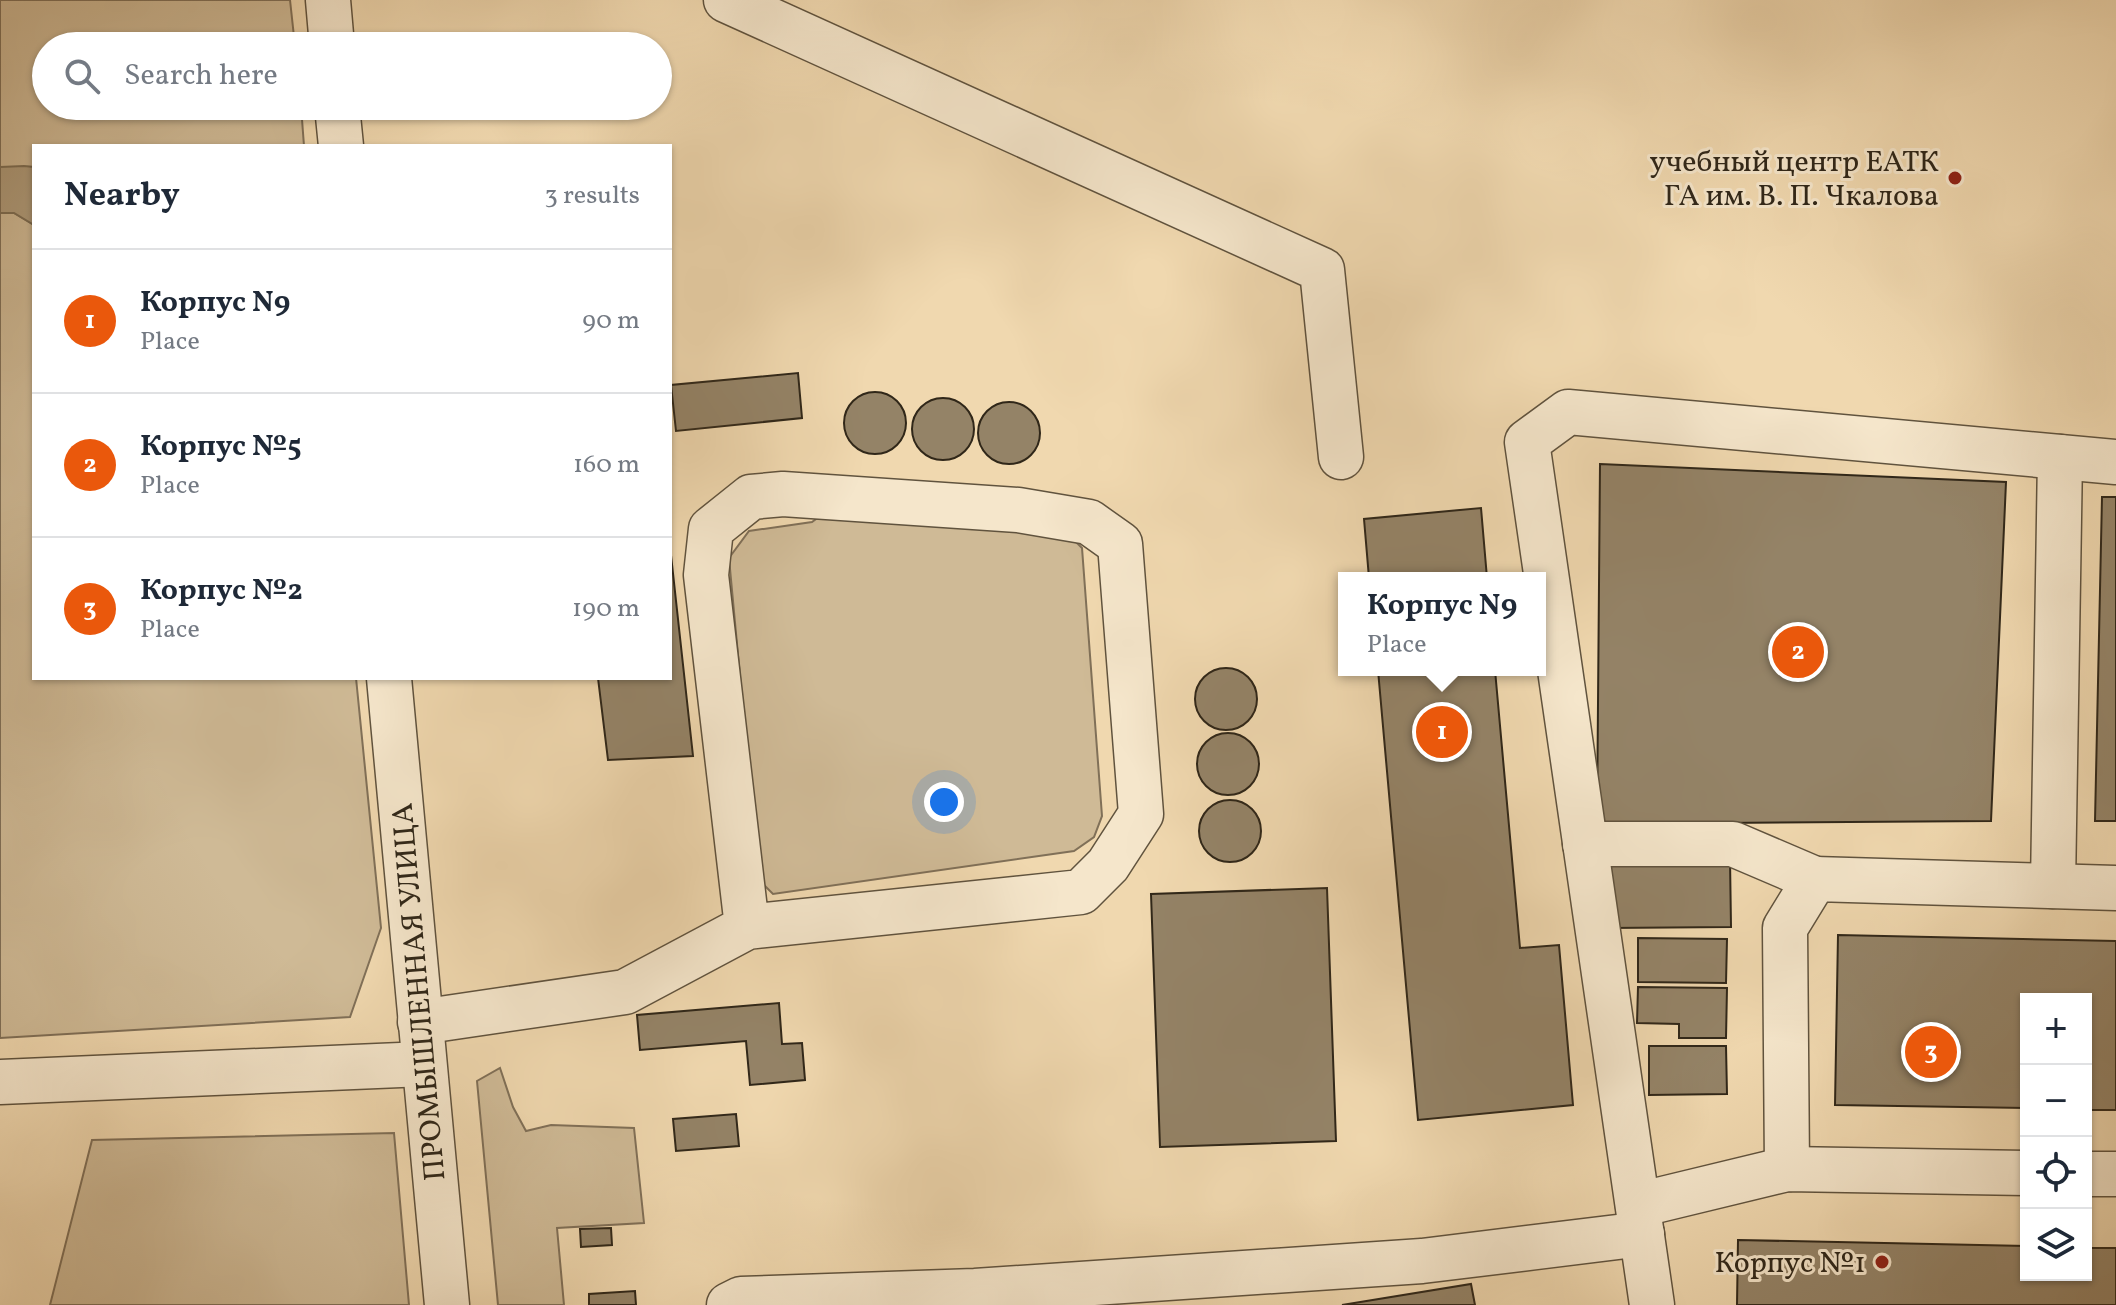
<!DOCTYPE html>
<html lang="en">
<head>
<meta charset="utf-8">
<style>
  body { margin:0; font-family:Vollkorn,serif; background:#f2f2f3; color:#1f2937 }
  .controls { position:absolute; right:24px; bottom:24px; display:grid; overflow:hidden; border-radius:0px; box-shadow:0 2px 6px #0004 }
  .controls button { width:72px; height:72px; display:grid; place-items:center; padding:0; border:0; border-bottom:2px solid #e0e1e3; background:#fff; color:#1f2937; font:40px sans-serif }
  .you { position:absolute; left:944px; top:802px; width:28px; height:28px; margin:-20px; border:6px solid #fff; border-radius:50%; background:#1a73e8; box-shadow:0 0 0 12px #1a73e833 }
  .badge { display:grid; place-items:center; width:52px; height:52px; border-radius:50%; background:#ea580c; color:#fff; font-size:26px; font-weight:700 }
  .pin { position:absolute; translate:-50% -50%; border:4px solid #fff; box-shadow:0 2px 8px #0006 }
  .popup { position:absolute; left:1338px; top:572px; width:208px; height:104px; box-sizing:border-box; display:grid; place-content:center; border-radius:0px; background:#fff; filter:drop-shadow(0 2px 6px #0005); font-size:26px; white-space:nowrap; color:#747a83 }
  .popup b { font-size:30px; color:#1f2937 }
  .popup::after { content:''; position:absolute; left:50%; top:100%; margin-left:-16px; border:16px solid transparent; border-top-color:#fff }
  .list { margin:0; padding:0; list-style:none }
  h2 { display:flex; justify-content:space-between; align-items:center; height:104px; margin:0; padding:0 32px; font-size:34px }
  h2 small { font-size:26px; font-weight:400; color:#747a83 }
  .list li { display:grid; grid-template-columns:52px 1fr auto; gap:24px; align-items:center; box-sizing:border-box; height:144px; padding:0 32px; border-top:2px solid #e0e1e3 }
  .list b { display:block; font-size:30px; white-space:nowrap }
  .list p { margin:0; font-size:26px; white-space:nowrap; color:#747a83 }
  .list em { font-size:26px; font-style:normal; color:#747a83 }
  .icon { flex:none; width:44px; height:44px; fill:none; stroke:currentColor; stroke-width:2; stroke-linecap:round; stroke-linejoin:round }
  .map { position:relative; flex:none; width:2116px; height:1305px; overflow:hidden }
  .search { position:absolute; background:#fff; box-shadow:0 2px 6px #0004; left:32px; top:32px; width:640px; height:88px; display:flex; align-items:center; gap:20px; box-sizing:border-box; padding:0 28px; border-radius:44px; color:#747a83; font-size:30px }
  .panel { position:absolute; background:#fff; box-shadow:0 2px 6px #0004; left:32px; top:144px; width:640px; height:536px; border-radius:0px }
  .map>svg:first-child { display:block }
</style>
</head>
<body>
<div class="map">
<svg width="2116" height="1305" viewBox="0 0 2116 1305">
  <rect width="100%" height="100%" fill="#f0d8af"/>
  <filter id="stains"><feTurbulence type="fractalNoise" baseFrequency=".0025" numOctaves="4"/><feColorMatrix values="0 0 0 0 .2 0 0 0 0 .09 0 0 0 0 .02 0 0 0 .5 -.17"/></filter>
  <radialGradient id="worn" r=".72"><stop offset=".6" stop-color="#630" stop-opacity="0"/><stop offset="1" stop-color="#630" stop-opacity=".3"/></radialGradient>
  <!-- green -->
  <g fill="#cfba96" stroke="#807058" stroke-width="2">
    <polygon points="0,0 290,0 295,46 46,46 46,106 301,106 304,146 34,146 34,167 0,167"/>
    <polygon points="0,213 14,213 34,225 34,678 356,678 381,928 350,1017 0,1038"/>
    <polygon points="824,513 1065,531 1082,548 1102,816 1094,837 1074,851 773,894 759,880 729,558 749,531 812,522"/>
    <polygon points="500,1068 513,1107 526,1131 551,1125 634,1128 644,1223 557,1228 564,1305 498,1305 477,1081"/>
    <polygon points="394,1133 409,1305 50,1305 92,1140"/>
  </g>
  <!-- water -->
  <polygon fill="#af9c7c" stroke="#7c6d54" stroke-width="2" points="24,166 34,167 34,225 14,213 0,213 0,167"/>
  <!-- building -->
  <g fill="#948367" stroke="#302719" stroke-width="2">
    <polygon points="798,373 802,418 676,431 671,385"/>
    <circle cx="875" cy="423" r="31"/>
    <circle cx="943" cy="429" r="31"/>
    <circle cx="1009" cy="433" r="31"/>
    <polygon points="1600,464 2006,482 1991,821 1597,824"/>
    <polygon points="2102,497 2116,497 2116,821 2095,821"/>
    <polygon points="1481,508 1487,578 1369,578 1364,519"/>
    <polygon points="670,546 693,756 608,760 598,678 670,678"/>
    <circle cx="1226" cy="699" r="31"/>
    <polygon points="1378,670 1495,670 1520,948 1559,945 1573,1105 1418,1120"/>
    <circle cx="1228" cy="764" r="31"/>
    <circle cx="1230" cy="831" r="31"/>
    <polygon points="1730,859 1731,927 1608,928 1608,860"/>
    <polygon points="1327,888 1336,1141 1160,1147 1151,894"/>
    <polygon points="1838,935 2116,941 2116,1110 2086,1110 2086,999 2026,999 2026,1108 1835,1105"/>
    <polygon points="1638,938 1727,939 1726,983 1638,982"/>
    <polygon points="1638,987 1727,988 1726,1038 1679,1038 1679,1024 1637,1023"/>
    <polygon points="779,1003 782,1044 802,1043 805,1080 750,1085 746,1041 640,1050 637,1015"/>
    <polygon points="1649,1046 1726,1046 1727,1094 1649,1095"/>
    <polygon points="736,1114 739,1146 676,1151 673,1119"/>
    <polygon points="611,1228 612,1245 581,1247 580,1229"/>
    <polygon points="1738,1240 2026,1246 2026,1275 2086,1275 2086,1248 2116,1248 2116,1305 1737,1305"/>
    <polygon points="1471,1284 1475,1305 1342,1305"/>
    <polygon points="635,1291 636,1305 589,1305 589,1294"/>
  </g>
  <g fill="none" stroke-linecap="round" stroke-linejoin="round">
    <defs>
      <g id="minor">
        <polyline points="328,0 332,46"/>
        <polyline points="726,0 1322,270 1341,457"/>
        <polyline points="337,106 341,146"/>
        <polyline points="389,678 447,1305"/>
        <polyline points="1585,844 1733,844 1815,879"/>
        <polyline points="2053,886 2060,457"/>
        <polyline points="420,1022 625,992 747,927 1081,892 1108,865 1141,814 1120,544 1089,522 1018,510 783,494 751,497 711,529 706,575 747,927"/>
        <polyline points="0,1082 424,1064"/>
        <polyline points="1787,1169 1785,928 1815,879 2116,888"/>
        <polyline points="2086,1174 2116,1174"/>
        <polyline points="1638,1205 1787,1169 2026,1173"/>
        <polyline points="729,1305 741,1299 975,1291 1422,1261 1642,1234"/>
        <polyline points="1652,1305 1527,442 1568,412 2116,462"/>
      </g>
    </defs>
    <!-- minor casing -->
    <use href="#minor" stroke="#60533e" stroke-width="47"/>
    <!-- minor -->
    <use href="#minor" stroke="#f5e6cb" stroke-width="44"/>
  </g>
  <!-- markers -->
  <g fill="#8f2418" stroke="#f5e6cb" stroke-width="3">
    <circle cx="1955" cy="178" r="8"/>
    <circle cx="1882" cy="1262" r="8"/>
  </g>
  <g text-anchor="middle" stroke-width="6" stroke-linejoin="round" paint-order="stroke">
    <!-- poi labels -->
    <g font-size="30" fill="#302719" stroke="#f5e6cb" text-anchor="end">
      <text x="1939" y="171">учебный центр ЕАТК<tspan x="1939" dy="34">ГА им. В. П. Чкалова</tspan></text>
      <text x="1866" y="1272">Корпус №1</text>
    </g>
    <!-- street labels -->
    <g font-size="30" fill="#302719" stroke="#f5e6cb">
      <text transform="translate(418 992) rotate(-95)" y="10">ПРОМЫШЛЕННАЯ УЛИЦА</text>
    </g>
  </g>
  <rect width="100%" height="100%" filter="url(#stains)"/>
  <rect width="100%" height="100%" fill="url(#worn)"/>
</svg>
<div class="controls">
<button>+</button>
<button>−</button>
<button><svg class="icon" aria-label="locate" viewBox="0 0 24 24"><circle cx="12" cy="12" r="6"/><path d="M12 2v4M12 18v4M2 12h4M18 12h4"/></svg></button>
<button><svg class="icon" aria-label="layers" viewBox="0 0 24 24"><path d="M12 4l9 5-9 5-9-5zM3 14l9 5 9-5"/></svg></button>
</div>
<div class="you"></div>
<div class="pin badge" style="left:1442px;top:732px">1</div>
<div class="popup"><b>Корпус N9</b>Place</div>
<div class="pin badge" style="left:1798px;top:652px">2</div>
<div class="pin badge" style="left:1931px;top:1052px">3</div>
<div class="search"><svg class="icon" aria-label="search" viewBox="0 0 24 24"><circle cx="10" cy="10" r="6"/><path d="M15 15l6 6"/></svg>Search here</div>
<section class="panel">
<h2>Nearby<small>3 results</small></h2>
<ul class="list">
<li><span class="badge">1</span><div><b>Корпус N9</b><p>Place</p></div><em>90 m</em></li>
<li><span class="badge">2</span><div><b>Корпус №5</b><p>Place</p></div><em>160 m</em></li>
<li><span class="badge">3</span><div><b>Корпус №2</b><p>Place</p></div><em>190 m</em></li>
</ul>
</section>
</div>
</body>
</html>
